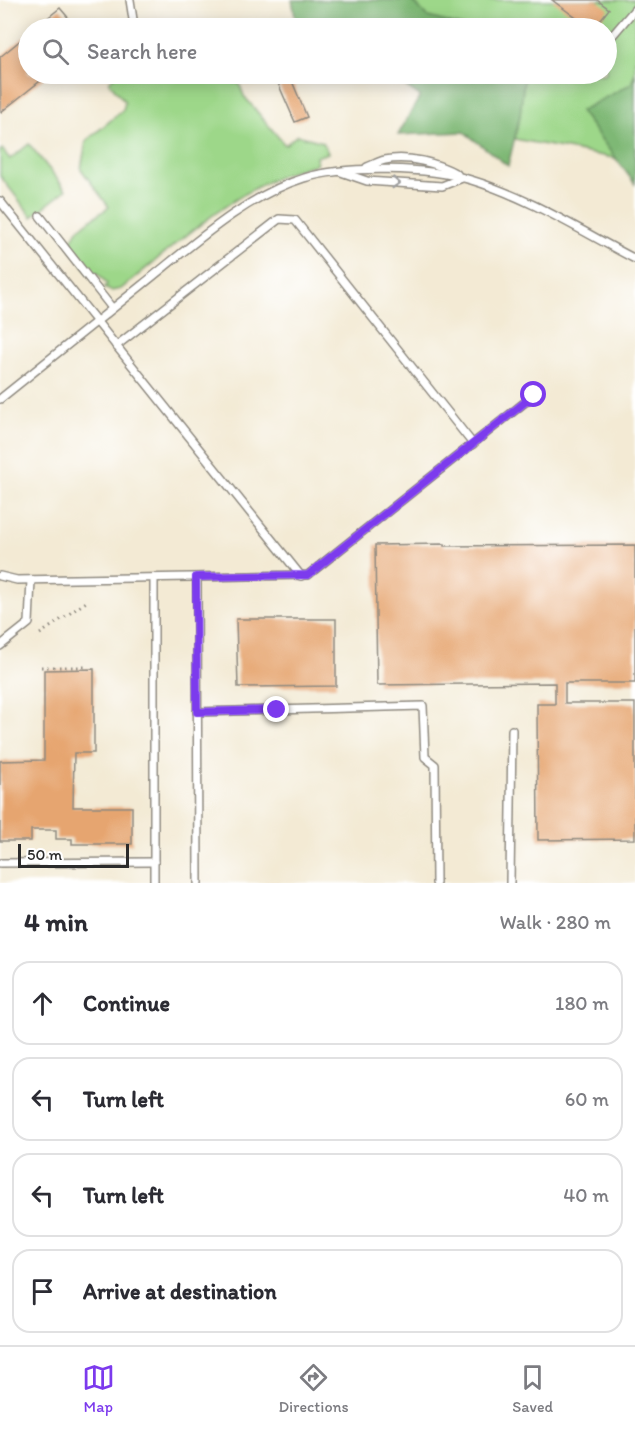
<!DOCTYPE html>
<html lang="en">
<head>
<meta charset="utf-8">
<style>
  body { margin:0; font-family:Itim,sans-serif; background:#f7f7f7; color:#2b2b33 }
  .scale { position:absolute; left:18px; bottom:15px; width:111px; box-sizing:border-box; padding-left:6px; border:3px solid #2b2b2b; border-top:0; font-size:16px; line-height:21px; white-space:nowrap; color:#2b2b2b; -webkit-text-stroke:4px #fff; paint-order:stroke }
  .stop { position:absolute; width:18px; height:18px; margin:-14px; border:4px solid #7c3aed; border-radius:50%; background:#fff }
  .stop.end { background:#7c3aed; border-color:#fff; box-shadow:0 2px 6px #0008 }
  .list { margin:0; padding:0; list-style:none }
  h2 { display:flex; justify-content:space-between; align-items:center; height:78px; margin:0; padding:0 24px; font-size:26px }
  h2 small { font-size:20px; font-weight:400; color:#7c7c81 }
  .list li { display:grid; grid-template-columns:39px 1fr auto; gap:18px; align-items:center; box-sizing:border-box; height:84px; margin:0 12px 12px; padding:0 12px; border:2px solid #e1e1e2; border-radius:18px }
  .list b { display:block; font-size:22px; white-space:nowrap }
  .list em { font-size:20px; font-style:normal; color:#7c7c81 }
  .icon { flex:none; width:33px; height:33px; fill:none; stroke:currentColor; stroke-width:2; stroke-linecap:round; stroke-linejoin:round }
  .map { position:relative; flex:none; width:635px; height:883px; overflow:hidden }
  .search { position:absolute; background:#fff; box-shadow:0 3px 15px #0003; left:18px; right:18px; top:18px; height:66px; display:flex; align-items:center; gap:15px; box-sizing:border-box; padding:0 21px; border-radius:33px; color:#7c7c81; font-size:22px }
  .sheet { height:462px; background:#fff }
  nav { display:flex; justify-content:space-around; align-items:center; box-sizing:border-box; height:84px; border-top:2px solid #e1e1e2; background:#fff; font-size:16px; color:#7c7c81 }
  nav a { display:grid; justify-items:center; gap:3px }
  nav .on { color:#7c3aed }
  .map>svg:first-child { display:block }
</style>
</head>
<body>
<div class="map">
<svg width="635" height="883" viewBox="0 0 635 883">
  <rect width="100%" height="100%" fill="#fff"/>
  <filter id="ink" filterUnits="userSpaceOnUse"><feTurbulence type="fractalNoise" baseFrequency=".0167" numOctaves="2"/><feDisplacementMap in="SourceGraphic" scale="12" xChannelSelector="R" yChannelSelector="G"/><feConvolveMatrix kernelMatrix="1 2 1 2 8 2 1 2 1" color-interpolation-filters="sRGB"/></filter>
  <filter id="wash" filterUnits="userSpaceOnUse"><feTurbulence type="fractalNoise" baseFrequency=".008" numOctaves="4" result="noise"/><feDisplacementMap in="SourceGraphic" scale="24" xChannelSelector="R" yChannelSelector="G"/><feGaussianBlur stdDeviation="1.35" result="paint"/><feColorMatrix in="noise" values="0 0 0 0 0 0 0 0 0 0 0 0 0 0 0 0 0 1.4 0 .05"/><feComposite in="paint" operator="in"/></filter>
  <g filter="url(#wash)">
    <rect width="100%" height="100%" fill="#f3ead4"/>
    <!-- green -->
    <g fill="#9dd789" stroke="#64815a" stroke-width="1.5">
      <polygon points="378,0 635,0 635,162 488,134 466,74 606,74 606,28 438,28"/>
      <path d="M117,74H176L187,78L239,83L244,96L285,145L297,135L323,142L328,153L316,157L317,164C240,182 181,241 121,289L111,291L104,288L107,284L98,273L92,277L70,246C71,229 96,217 109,207L81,169L86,141L123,110L125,102L109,82Z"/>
      <polygon points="29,144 66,190 32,217 0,176 0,151 2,149 10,159"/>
    </g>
    <!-- forest -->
    <g fill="#7eb875" stroke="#547250" stroke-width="1.5">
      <polygon points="292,0 412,0 428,17 468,28 311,28 296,20"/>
      <polygon points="635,73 635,184 580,111 631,84"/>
      <polygon points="388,74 522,74 524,79 520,116 508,166 464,132 398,135 420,96"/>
    </g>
    <g id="blocks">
      <!-- building -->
      <g fill="#e6a570">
        <polygon points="552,0 597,0 609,9 594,28 590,28"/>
        <polygon points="60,8 77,28 35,28"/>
        <polygon points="28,34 28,74 49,74 1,112 0,57"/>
        <polygon points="274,74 289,74 307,117 295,122"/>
        <polygon points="444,544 444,546 635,545 635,683 565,683 565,703 635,703 635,839 538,840 537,704 555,704 555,683 377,685 375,545"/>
        <polygon points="236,619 336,619 336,686 238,687"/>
        <polygon points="94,669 94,753 74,753 73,807 132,807 132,844 72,844 72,839 56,839 56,830 31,830 31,841 0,841 0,761 44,760 44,670"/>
      </g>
    </g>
  </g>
  <g filter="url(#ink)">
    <use href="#blocks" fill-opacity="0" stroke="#8f8a80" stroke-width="1.5"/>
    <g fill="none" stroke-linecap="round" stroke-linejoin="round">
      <defs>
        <g id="lane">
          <polyline points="130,0 134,26 137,28"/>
          <polyline points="606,43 635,9"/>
          <path d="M367,167C373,165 379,161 385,160C408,155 437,163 457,174"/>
          <polyline points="341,172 367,181 442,186 462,178"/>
          <polyline points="0,201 301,576"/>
          <polyline points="40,216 112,308"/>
          <polyline points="116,346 279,219 295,220 473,444"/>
          <path d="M0,399C47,361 95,323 142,285C190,247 245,196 304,178C346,165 430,167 471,180C528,197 583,232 635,259"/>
          <polyline points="0,576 17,580 308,575 534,395"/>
          <polyline points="197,577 198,883"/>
          <polyline points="0,646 29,623 31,580"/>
          <polyline points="197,712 423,706 425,757 435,765 436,883"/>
          <polyline points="0,863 154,862"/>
          <polyline points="154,883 154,578"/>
          <polyline points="510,883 512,730"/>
        </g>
      </defs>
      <!-- lane casing -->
      <use href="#lane" stroke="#8f8a80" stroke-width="10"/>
      <!-- path -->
      <g stroke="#8f8a80" stroke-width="3" stroke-dasharray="1.5 4.5" stroke-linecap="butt">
        <polyline points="40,634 89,600"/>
        <polyline points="41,667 89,667"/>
      </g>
      <!-- lane -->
      <use href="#lane" stroke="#fff" stroke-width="7"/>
    </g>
    <!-- one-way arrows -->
    <defs><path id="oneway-chevron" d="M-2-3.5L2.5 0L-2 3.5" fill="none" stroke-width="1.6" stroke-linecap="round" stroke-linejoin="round" transform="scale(1.5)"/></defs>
    <use stroke="#a0a0a0" href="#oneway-chevron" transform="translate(396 183) rotate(4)"/>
  </g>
  <g fill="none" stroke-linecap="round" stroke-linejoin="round" filter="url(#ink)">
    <!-- route -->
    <polyline stroke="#7c3aed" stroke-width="8" points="277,710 197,712 196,577 308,575 534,395"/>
  </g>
</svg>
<div class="scale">50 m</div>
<div class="stop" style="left:534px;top:395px"></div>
<div class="stop end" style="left:277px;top:710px"></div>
<div class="search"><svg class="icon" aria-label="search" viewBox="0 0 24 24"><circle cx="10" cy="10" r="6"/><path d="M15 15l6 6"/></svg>Search here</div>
</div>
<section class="sheet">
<h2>4 min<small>Walk · 280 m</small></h2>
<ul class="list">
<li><svg class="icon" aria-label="ahead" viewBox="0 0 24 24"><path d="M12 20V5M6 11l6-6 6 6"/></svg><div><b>Continue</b></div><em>180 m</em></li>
<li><svg class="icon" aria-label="left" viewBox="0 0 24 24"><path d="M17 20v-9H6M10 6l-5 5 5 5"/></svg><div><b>Turn left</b></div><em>60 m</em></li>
<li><svg class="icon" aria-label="left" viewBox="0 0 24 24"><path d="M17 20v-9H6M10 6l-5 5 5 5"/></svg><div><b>Turn left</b></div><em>40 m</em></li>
<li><svg class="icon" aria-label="arrive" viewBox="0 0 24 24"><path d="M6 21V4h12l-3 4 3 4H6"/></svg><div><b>Arrive at destination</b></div></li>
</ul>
</section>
<nav>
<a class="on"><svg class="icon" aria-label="map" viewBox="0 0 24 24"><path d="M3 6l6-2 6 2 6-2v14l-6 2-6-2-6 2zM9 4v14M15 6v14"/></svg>Map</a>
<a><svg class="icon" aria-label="directions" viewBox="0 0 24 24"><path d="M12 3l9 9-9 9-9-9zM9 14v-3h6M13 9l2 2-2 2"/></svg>Directions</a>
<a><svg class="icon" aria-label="saved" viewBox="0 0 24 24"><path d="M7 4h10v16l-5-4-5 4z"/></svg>Saved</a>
</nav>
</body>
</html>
